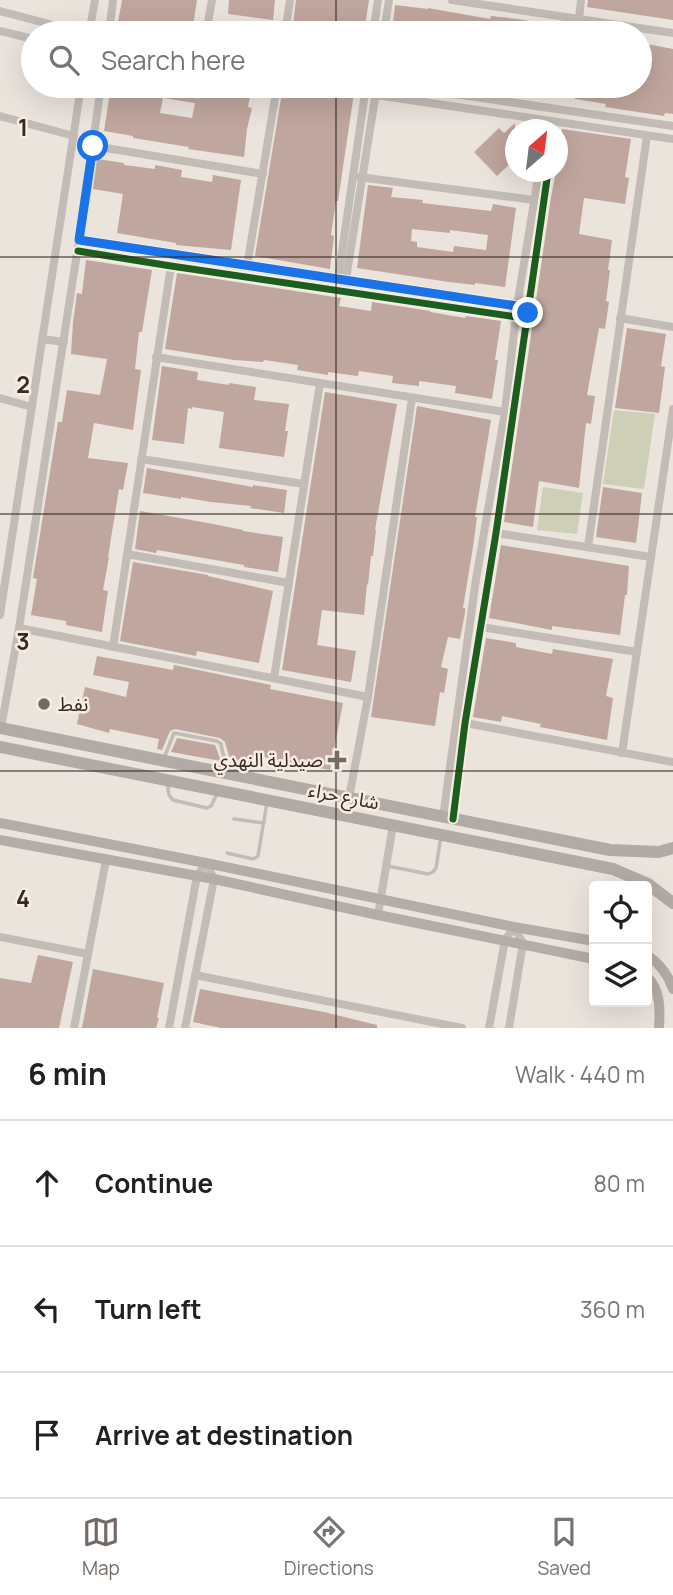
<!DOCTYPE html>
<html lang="en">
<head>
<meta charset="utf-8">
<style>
  body { margin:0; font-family:Manrope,"Noto Sans Arabic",sans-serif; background:#f6f6f6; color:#202124 }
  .controls { position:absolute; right:21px; bottom:21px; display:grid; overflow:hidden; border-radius:7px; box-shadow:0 7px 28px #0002 }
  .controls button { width:63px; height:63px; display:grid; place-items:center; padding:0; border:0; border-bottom:2px solid #e0e0e0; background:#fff; color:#202124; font:35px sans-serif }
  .compass { position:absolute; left:505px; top:119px; width:63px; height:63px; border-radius:50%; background:#fff; box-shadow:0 7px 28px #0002; rotate:28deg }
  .stop { position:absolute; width:21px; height:21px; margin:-16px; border:5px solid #1a73e8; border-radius:50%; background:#fff }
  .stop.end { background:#1a73e8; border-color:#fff; box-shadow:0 2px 7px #0008 }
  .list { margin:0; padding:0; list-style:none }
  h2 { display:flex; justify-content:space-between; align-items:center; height:91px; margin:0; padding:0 28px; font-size:30px }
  h2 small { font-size:23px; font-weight:400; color:#757577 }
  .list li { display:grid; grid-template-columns:46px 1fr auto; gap:21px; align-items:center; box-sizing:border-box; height:126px; padding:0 28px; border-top:2px solid #e0e0e0 }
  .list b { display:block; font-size:26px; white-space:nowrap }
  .list em { font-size:23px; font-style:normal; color:#757577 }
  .icon { flex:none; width:38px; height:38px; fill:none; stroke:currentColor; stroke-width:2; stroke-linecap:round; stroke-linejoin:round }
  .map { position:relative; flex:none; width:673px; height:1028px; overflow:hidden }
  .search { position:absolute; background:#fff; box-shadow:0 7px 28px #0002; left:21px; right:21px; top:21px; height:77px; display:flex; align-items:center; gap:18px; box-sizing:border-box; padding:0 24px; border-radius:38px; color:#757577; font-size:26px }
  .sheet { height:469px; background:#fff }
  nav { display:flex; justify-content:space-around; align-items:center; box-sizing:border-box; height:98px; border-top:2px solid #e0e0e0; background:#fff; font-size:19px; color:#757577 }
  nav a { display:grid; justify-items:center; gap:4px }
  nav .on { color:#746a65 }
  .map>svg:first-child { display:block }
</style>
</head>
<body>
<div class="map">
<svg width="673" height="1028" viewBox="0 0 673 1028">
  <rect width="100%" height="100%" fill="#ebe4dd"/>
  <!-- green -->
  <g fill="#cdd0b6">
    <polygon points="614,410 655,414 644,489 603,484"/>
    <polygon points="543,487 583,493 577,534 537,530"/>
  </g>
  <!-- building -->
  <g fill="#bfa69e" fill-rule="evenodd">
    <polygon points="122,0 197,0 192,33 116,33"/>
    <polygon points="229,0 275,0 273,20 228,14"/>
    <polygon points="296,0 369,0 364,33 292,32"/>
    <polygon points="588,0 673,0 673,20 587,7"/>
    <polygon points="395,5 428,9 428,8 490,19 491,16 518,19 574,29 573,33 392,32"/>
    <polygon points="647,44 673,49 673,114 665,113 664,116 605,107 606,104 575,99 576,94 542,90 542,86 641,86"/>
    <path d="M111,86H252L248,107L252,108L247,129L244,157L188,149L189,147L133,138V136L104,131ZM163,98L195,103L192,118L160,113Z"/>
    <polygon points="283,86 355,86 338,201 336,201 331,235 334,236 330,269 255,256"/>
    <polygon points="515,123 515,159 497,176 474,152 499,128 504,133"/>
    <polygon points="562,129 631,139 625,177 629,178 625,204 584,198 579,234 612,240 608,270 610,270 606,301 609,302 605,329 599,328 587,395 595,396 591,424 586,423 579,488 539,481 533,527 504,522 551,197 556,172 557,172"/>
    <polygon points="97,159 124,163 124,165 155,169 155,165 182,170 181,177 212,182 213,175 241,180 231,250 176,245 176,243 117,233 123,194 93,189"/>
    <path d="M368,185L393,188L391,197L423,200L422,203L491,211L493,204L516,208L505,287L475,283V285L449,282L357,268ZM412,229L450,233V230L488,235L486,250L454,246L453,252L417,247V242L411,241Z"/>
    <polygon points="86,260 152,270 142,332 139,332 135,369 141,370 133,430 94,423 88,458 128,463 123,490 119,489 113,526 108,557 109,557 103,590 108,591 102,632 66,625 66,621 31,615 37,579 33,578 58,422 62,422 67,390 100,395 107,359 71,354 73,322 77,293 82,294"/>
    <polygon points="177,273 341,298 339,306 371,311 372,302 430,311 430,312 465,318 466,316 501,321 495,360 498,360 492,399 455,393 456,386 419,381 419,386 392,383 393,376 359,371 358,376 328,372 328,375 297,370 298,365 264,360 263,362 234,360 165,349"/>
    <polygon points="627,328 666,334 661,366 665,367 659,413 615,408"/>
    <polygon points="162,366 198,372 197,380 229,385 229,383 256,387 254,400 289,404 285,431 288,431 284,457 219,448 224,412 192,407 192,409 188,408 184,444 152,440"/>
    <polygon points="325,392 397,404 375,530 376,530 373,556 371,556 368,585 367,584 364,615 322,610 317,645 356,651 351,682 282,670"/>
    <polygon points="417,406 491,420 475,517 477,517 473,547 463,608 465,608 465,613 460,639 448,637 441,667 448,669 444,693 440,692 435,726 371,717"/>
    <polygon points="147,468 253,487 253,485 287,490 284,513 250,508 251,506 211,502 181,497 181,499 143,493"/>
    <polygon points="603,487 642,493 636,543 596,537"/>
    <polygon points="140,511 208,523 243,530 243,531 283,537 278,572 244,567 244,565 157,550 156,553 135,549"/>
    <polygon points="501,545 629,566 627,595 625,595 620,635 552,626 552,630 489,618"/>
    <polygon points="133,562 208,575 208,576 273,591 259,663 197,651 196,656 120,641"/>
    <polygon points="486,638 516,643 516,647 552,654 553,649 613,659 606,696 613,698 607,740 540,727 541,724 502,716 501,722 473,717"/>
    <polygon points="97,656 173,670 174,665 271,685 270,689 343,703 330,770 258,756 256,767 231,763 225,742 220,738 175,729 170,731 162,750 157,749 159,739 110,729 109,733 77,724 85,687 126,697 129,682 93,675"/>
    <polygon points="177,738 215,745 221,761 171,752"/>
    <polygon points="38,955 73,962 59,1028 0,1028 0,978 31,983"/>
    <polygon points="93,969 164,983 157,1018 159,1018 156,1028 82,1028"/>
    <polygon points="200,989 324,1012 377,1025 377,1028 221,1028 193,1022"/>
  </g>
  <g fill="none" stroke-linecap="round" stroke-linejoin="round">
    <!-- lane -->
    <g stroke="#c3bbb6" stroke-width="3.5">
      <path d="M164,758L174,733L217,741L221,744C222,754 227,762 228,772"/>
      <polyline points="167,782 169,795 173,800 207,808 211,806 217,794"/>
      <polyline points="234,819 264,823"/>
      <polyline points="227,853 253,859 258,856 267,802"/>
      <polyline points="388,866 428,874 433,872 436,868 441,836"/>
    </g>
    <!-- street -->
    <g stroke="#c3bbb6" stroke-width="8">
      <polyline points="452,0 673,33"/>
      <polyline points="0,11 84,33"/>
      <polyline points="579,19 581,0"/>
      <polyline points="0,31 33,39"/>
      <polyline points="89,33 95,0"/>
      <polyline points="109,33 113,0"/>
      <polyline points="206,33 212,0"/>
      <polyline points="285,33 290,0"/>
      <polyline points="373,33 378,0"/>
      <polyline points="384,33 389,0"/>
      <polyline points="399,86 673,126"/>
      <polyline points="365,87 376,95 673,139"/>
      <polyline points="0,116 74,136"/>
      <polyline points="94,146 263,174"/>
      <polyline points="359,177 534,200"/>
      <polyline points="78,251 171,266 517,317 528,313 517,306 79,240"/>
      <polyline points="247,266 277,86"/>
      <polyline points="340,284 338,280 366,86"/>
      <polyline points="345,285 377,86"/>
      <polyline points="620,318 673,327"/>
      <polyline points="42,339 64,342"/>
      <polyline points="156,357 505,412"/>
      <polyline points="0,398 32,407"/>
      <polyline points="141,459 304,484"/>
      <polyline points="496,533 651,557"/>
      <polyline points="588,547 647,136"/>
      <polyline points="127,554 289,583"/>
      <polyline points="0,615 81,86"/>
      <polyline points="481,627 637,652"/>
      <polyline points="19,628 368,697"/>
      <polyline points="113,647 171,266"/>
      <polyline points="274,678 320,383"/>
      <polyline points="465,723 673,762"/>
      <polyline points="1,728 19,628 79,240 101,86"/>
      <polyline points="622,753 673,409"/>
      <polyline points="349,798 368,697 412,398"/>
      <polyline points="443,817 476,579 505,412 517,306 539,172"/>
      <polyline points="453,819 465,723 496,533 548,172"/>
      <polyline points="378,915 393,825"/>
      <polyline points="0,937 88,954"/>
      <polyline points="195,975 462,1028"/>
      <polyline points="74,1028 106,860"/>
      <polyline points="169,1028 197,876 206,863 214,879 185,1028"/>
      <polyline points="489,1028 505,940 514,927 523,943 509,1028"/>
    </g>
    <!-- secondary -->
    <g stroke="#b4aca7" stroke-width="10">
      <polyline points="0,823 206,863 514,927 594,941"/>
      <polyline points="0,840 214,879 378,915 594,959"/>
      <path d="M647,955C660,964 668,974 673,989"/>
      <path d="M647,977C661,989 660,1011 659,1028"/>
    </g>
    <!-- primary -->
    <g stroke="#b2aaa5" stroke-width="12">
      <polyline points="0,728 610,850 659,852 673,848"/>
      <polyline points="0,747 613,869 648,884 673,903"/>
    </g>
    <defs>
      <g id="cycleway">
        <polyline points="78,251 171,266 517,317 528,313 517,306 79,240"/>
        <polyline points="453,819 465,723 496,533 548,172"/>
      </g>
    </defs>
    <!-- cycleway casing -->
    <use href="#cycleway" stroke="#f9ede3" stroke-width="11"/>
    <!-- cycleway -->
    <use href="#cycleway" stroke="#1b5e20" stroke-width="7"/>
  </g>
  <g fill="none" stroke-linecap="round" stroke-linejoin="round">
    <!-- route -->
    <polyline stroke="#1a73e8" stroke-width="9" points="93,146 79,240 517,306 528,313"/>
  </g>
  <!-- grid -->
  <path fill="none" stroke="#342925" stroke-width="2" stroke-opacity="0.55" d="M336,0V33M336,86V1028M0,257H673M0,514H673M0,771H673"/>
  <!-- markers -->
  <g fill="#746a65" stroke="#f9ede3" stroke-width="2.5">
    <circle cx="44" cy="704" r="7"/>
    <path d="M333.5 749.5h7v7h7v7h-7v7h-7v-7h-7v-7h7z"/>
  </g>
  <g text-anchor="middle" stroke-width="5" stroke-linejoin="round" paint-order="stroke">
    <!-- poi labels -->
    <g font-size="19" fill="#342925" stroke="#f9ede3" text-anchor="start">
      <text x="58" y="711">نفط</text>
      <text x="323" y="767" text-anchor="end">صيدلية النهدي</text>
    </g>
    <!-- street labels -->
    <g font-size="19" fill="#342925" stroke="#f9ede3">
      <text transform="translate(344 796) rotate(11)" y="7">شارع حراء</text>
    </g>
  </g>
  <g font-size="23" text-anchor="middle" font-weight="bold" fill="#342925" stroke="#f9ede3" stroke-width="5" stroke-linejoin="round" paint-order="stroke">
    <text x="23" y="136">1</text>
    <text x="23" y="393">2</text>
    <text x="23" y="650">3</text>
    <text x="23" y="907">4</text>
  </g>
</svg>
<div class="controls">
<button><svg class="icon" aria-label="locate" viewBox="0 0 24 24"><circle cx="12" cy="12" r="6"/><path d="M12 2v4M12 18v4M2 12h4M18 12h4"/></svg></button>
<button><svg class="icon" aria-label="layers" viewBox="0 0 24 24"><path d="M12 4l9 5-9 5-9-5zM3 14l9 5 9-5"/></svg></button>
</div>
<svg class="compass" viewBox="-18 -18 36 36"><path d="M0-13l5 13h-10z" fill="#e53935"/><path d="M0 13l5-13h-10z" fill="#757577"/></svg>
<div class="stop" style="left:93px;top:146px"></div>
<div class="stop end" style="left:528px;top:313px"></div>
<div class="search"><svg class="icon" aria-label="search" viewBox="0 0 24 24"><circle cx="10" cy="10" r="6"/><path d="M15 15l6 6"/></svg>Search here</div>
</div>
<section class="sheet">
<h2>6 min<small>Walk · 440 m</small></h2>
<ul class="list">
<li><svg class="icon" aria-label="ahead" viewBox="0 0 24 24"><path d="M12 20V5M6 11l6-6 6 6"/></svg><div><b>Continue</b></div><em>80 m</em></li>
<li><svg class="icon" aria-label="left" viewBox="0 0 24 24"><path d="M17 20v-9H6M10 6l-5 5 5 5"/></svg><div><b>Turn left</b></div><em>360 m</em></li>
<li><svg class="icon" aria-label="arrive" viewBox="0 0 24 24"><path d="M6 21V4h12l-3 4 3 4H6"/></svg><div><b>Arrive at destination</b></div></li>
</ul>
</section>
<nav>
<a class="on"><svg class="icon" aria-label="map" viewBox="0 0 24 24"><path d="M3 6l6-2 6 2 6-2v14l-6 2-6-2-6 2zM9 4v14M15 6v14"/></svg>Map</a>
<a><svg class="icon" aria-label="directions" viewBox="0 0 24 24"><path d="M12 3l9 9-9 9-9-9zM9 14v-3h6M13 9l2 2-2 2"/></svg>Directions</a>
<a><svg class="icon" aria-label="saved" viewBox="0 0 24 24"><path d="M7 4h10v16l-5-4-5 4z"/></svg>Saved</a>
</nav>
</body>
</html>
